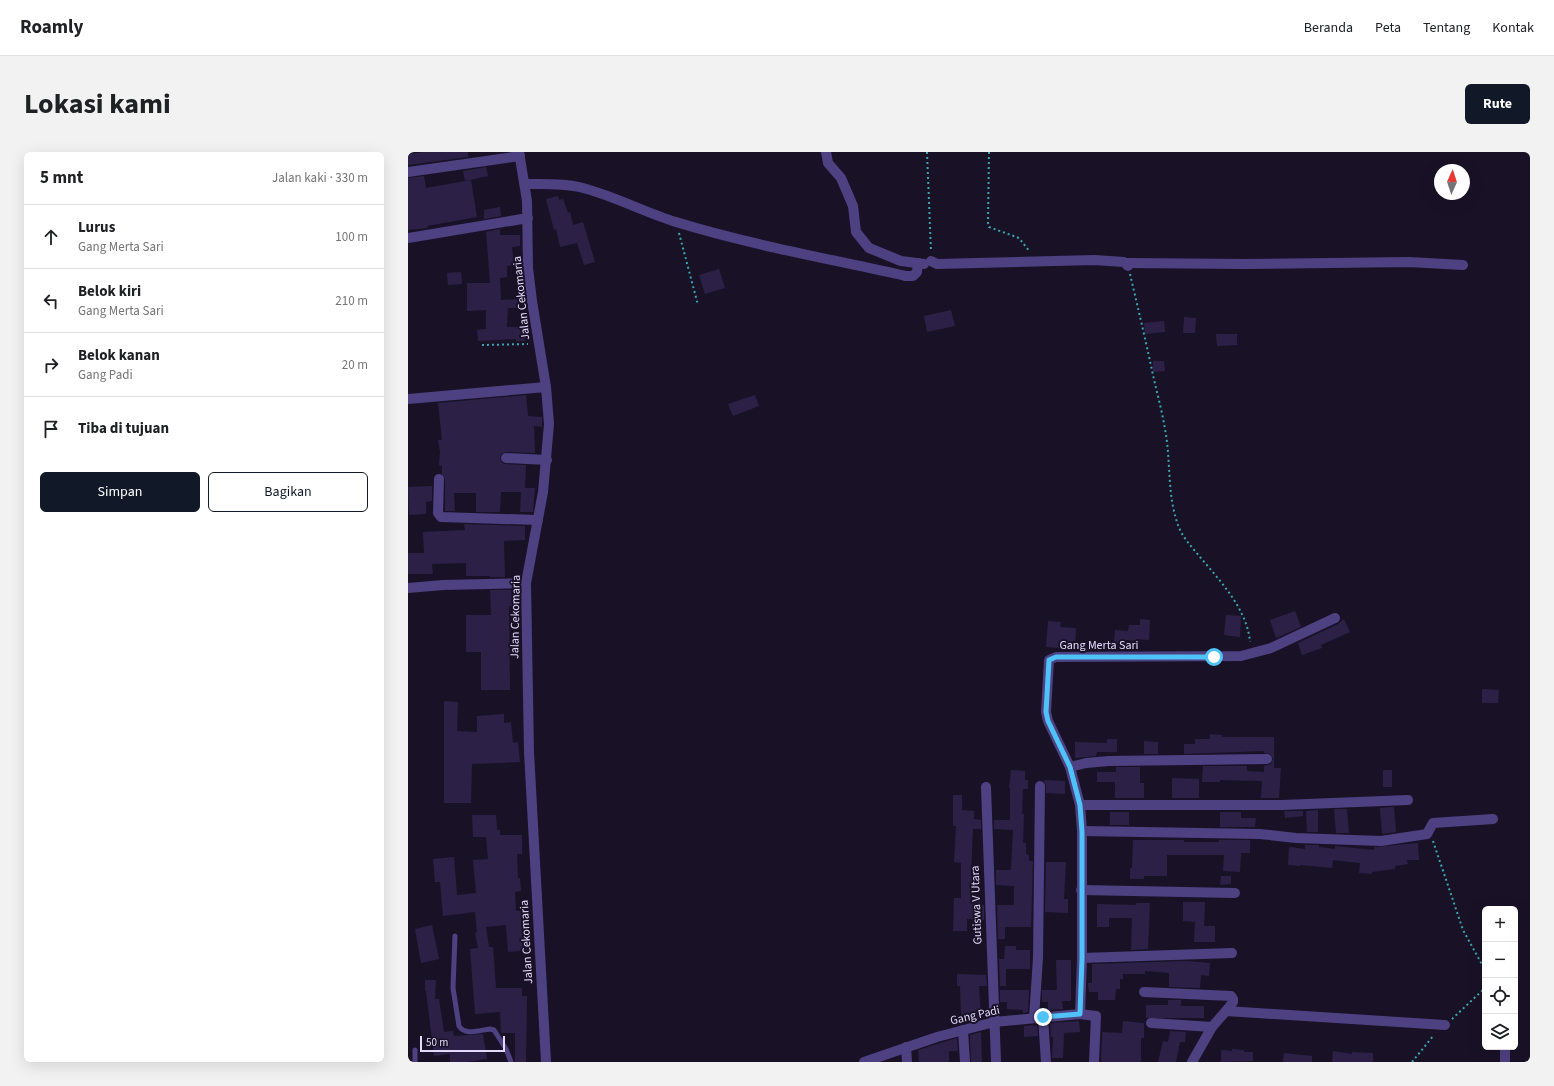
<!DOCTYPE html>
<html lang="id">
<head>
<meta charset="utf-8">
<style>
  body { margin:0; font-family:"Source Sans 3",sans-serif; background:#f2f2f2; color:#202124 }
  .controls { position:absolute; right:12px; bottom:12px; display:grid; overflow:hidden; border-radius:6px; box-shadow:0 4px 16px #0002 }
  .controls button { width:36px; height:36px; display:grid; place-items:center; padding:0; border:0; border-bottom:1px solid #e0e0e0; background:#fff; color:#202124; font:20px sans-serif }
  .compass { position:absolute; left:1026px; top:12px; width:36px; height:36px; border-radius:50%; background:#fff; box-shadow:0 4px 16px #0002; rotate:3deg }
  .scale { position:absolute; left:12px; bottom:10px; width:85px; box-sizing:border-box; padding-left:4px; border:2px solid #e4dbfc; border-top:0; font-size:11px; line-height:14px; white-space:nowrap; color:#e4dbfc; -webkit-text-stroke:3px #191227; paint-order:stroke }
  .stop { position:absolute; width:12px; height:12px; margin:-9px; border:3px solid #4fc3f7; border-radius:50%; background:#fff }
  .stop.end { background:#4fc3f7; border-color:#fff; box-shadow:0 1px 4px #0008 }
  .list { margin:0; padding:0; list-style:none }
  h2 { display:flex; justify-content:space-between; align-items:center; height:52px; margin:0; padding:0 16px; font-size:17px }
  h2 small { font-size:13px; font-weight:400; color:#757577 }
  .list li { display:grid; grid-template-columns:26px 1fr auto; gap:12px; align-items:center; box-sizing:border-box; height:64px; padding:0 16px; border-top:1px solid #e0e0e0 }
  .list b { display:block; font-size:15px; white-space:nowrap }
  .list p { margin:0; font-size:13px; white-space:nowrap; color:#757577 }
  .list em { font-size:13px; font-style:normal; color:#757577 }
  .actions { display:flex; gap:8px; padding:12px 16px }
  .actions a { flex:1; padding:9px 0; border:1px solid #111827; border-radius:6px; text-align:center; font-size:14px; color:#111827 }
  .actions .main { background:#111827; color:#fff }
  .icon { flex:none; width:22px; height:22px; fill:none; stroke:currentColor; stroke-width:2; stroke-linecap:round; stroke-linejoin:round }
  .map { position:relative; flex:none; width:1122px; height:910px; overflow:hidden; border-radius:6px }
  header { display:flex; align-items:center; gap:24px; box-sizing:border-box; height:56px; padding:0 20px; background:#fff; border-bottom:1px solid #e0e0e0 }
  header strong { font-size:19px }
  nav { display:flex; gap:22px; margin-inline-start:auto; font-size:14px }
  .intro { display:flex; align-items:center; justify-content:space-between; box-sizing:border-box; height:96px; padding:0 24px }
  h1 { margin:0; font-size:28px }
  .button { padding:10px 18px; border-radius:6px; background:#111827; color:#fff; font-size:14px; font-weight:700 }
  main { display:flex; gap:24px; padding:0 24px }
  aside { flex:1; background:#fff; border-radius:6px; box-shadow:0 4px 16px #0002 }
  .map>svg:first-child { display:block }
</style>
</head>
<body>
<header>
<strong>Roamly</strong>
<nav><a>Beranda</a><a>Peta</a><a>Tentang</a><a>Kontak</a></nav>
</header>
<div class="intro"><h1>Lokasi kami</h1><a class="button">Rute</a></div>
<main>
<aside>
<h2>5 mnt<small>Jalan kaki · 330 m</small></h2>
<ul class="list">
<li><svg class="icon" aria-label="ahead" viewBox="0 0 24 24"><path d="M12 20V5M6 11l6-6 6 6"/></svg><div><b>Lurus</b><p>Gang Merta Sari</p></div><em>100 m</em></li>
<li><svg class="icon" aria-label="left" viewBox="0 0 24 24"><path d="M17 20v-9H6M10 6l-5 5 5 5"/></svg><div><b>Belok kiri</b><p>Gang Merta Sari</p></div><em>210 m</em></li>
<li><svg class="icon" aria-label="right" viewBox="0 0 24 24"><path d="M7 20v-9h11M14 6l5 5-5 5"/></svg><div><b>Belok kanan</b><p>Gang Padi</p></div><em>20 m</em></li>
<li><svg class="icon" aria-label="arrive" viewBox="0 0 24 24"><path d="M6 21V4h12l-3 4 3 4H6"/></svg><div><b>Tiba di tujuan</b></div></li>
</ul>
<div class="actions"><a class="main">Simpan</a><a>Bagikan</a></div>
</aside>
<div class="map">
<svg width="1122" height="910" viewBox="0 0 1122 910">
  <rect width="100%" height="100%" fill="#191227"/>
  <!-- building -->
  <g fill="#2d2047">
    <polygon points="16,0 60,0 60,5 0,13 0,2"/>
    <polygon points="78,15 80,24 57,29 55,19"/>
    <polygon points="16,24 18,36 63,28 69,65 19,74 20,76 0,78 0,26"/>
    <polygon points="150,44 151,48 155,47 160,61 162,60 165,73 175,70 187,110 176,113 169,91 152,95 148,77 146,78 138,47"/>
    <polygon points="92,55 93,64 76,67 76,58"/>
    <polygon points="92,77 92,83 112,83 112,94 104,95 106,113 99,114 99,125 92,126 93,148 112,147 112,156 100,156 99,175 117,175 117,189 108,189 108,187 70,189 69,178 78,177 78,158 59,159 59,131 82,131 78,80"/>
    <polygon points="311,117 317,136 297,142 291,123"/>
    <polygon points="53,120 54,132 40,133 39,121"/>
    <polygon points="543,158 547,174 519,180 516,164"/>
    <polygon points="776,165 788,166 787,181 775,181"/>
    <polygon points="756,169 757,180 737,182 736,171"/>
    <polygon points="808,182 829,182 829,193 809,194"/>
    <polygon points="745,209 756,209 757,219 745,220"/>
    <polygon points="118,243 120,264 134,265 134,275 126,274 127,301 98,300 93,302 92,306 94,311 97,312 118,313 117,336 127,336 125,360 112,360 113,340 93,340 92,360 68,360 68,341 46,341 47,359 37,359 37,327 34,322 34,314 31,313 32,300 30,288 34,288 30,251"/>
    <polygon points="347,243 351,254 325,264 320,252"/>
    <polygon points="24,334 24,349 18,350 18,362 1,363 0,335"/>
    <polygon points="56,372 117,374 117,388 96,389 97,425 82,425 82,424 58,424 58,411 24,412 25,422 0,422 0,401 16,401 15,380 57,378"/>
    <polygon points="82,438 103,438 104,454 101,454 102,538 73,538 73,500 58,500 58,463 83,463"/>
    <polygon points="887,459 893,475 868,486 862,468"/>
    <polygon points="818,463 833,464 832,485 816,483"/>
    <polygon points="732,467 742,468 741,488 728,487 728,489 718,488 718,492 706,491 707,478 720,479 721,473 732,473"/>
    <polygon points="936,467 942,480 913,493 914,496 894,503 890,491 930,472"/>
    <polygon points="640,469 653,470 652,475 668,476 667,497 638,495"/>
    <polygon points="1074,537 1091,538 1090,551 1074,551"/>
    <polygon points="36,549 50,550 49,579 69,580 69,564 96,562 96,571 103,570 105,591 110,590 112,610 64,612 63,651 36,651"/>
    <polygon points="802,582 814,583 814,585 866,585 866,616 873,616 871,646 853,646 854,629 812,628 812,630 794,630 795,614 839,614 839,619 856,620 856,614 863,612 865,607 862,602 856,601 856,599 776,602 776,592 787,592 787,587 802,587"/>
    <polygon points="699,587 709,587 709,600 689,600 688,604 667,606 667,590 699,591"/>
    <polygon points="736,589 750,590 750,602 736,602"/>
    <polygon points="708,615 732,615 732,631 736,631 736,646 707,646 707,630 689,630 689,620 708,620"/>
    <polygon points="603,618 617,619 617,628 620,628 620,637 615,637 614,662 616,662 615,691 618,691 618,702 621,703 621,709 625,709 623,775 597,775 597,787 590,787 589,753 606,753 606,734 588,733 588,718 603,718 605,678 586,677 586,668 602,668 602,636 601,636"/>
    <rect x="975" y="618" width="9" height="17"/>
    <polygon points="764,626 791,627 791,646 764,646"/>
    <polygon points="636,628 657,629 657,642 638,641 638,634"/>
    <polygon points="545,643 554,643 554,658 566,659 566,667 573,668 573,677 565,677 563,723 566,723 566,747 572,747 572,753 576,753 576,768 559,767 559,779 545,779 546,746 553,746 553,711 546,710 548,674 545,674"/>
    <polygon points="986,655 988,680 974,682 972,656"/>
    <polygon points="926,657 939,657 941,681 928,681"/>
    <polygon points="910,658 910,680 899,680 898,659"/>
    <polygon points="876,659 895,659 895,664 877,666"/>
    <rect x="702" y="660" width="19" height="13"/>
    <polygon points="812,660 833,660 833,666 848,666 847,675 812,675"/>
    <polygon points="64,663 88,663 89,678 92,678 92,683 114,683 114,702 109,702 110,726 112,726 113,739 107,740 108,759 113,759 114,774 117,773 119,798 100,800 98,773 78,775 81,795 85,795 88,836 114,836 114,844 119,844 118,910 107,910 107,881 93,881 92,860 67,862 62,797 70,796 67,781 69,780 67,760 35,764 32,730 27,730 25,707 46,705 49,743 68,741 65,708 80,707 78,685 65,685"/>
    <polygon points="725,688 776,688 776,690 811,690 811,688 842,688 842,701 833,701 832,720 815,719 816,703 759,703 759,724 736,724 736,727 722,727 722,716 724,716"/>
    <polygon points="1010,691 1011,708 999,708 1000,712 987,714 987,717 964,720 964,722 951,721 952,711 925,708 924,716 892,713 892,714 880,713 881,695 897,697 897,693 911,693 911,695 927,697 927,694 966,698 966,695"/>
    <polygon points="638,710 658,710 656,747 660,747 660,761 637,760"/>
    <polygon points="813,724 823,724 823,732 812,733"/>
    <polygon points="775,750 797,750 796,774 807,774 807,790 786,790 787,770 775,769"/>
    <polygon points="728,751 742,751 740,797 723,798 724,766 701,766 701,775 689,775 689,752 728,753"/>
    <polygon points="24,773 31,807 13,811 7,777"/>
    <polygon points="597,794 608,794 608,798 622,798 622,817 598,817 598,834 592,834 591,807 596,807"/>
    <polygon points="648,808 663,808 663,849 654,849 655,857 640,858 640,850 634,850 634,838 649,838"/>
    <polygon points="779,809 802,811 801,824 793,823 792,836 761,835 761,821 737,819 737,822 715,822 715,827 712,827 712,837 708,837 707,848 690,848 690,840 681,840 680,831 684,831 684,812"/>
    <polygon points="549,822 578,823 579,834 571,834 573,867 557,871 556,863 553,863 552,834 549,834"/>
    <polygon points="17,828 28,828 27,847 31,847 36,880 45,879 46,884 75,882 79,907 59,910 42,910 42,902 26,904 18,839 17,839"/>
    <polygon points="592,838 621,838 620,860 615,861 615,858 599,857 599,850 592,850"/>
    <polygon points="760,848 773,848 773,854 796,854 796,866 738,866 738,853 760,853"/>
    <polygon points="671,869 672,880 656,881 655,906 644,906 645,885 643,885 642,871"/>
    <polygon points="715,869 736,871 736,886 733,886 733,910 693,910 694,880 714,881"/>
    <polygon points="629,873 630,884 616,885 616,874"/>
    <polygon points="762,879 778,880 777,890 772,890 768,910 750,910 755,889 760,890"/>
    <polygon points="573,880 574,910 563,910 562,883"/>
    <polygon points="549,886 550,899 541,899 541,910 511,910 510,898"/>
    <polygon points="824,897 836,898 836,900 845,900 845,909 813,910 813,898 824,899"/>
    <polygon points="925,899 944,902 944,900 965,901 965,910 924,910"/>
    <polygon points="876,901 904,904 904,910 875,910"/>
  </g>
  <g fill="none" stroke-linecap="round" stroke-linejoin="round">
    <!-- path -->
    <g stroke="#3aa7b1" stroke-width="2" stroke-dasharray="2 3" stroke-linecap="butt">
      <polyline points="519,0 523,100"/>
      <polyline points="581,0 580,71 581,75 611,86 622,100"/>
      <polyline points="271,81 290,153"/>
      <path d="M722,122C730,156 738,190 745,223C749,241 754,259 757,277C763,308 759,340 769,370C773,384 783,394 792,405C813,430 839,457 842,490"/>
      <polyline points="74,193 120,192"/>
      <polyline points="1025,689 1055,778 1077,818"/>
      <polyline points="1044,867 1077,836"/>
      <polyline points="1004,910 1026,883"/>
    </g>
    <!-- service -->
    <g stroke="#4d4182" stroke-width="5">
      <path d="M47,784L45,836L51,874C57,884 72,878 82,877L86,878L98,897L103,910"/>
      <polyline points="7,910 7,898"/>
    </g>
    <!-- minor -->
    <g stroke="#4d4182" stroke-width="10">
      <polyline points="418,0 420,11 433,26 445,54 448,80 461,96 493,109 516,112"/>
      <polyline points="0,20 112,4"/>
      <path d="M117,32C135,32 154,31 171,35C205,43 235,60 268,70C343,93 422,107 498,124H505L509,120L510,111"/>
      <polyline points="0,86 120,66"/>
      <polyline points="523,109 529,112 686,108 716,110 720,114"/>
      <polyline points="719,111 836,112 1001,110 1055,113"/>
      <polyline points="0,247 138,235"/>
      <polyline points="98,306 139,308"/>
      <polyline points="31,327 30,361 33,365 130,368"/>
      <polyline points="662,615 678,611 701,609 859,607"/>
      <polyline points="578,635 588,910"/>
      <polyline points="672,653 874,653 1000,648"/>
      <polyline points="674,679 852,682 888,686 973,689 1019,682 1025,671 1085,667"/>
      <polyline points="673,738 827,741"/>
      <polyline points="674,806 824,801"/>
      <polyline points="736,840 823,844 825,847 825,850 818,859 804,875 784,910"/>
      <polyline points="818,859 1037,873"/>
      <polyline points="672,862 674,806 674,679 672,653 662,615 640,569 638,560 641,508 648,505 833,504 863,496 927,466"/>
      <polyline points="635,865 638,910"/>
      <polyline points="626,866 630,806 632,634"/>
      <polyline points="743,871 804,875"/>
      <polyline points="555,878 557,910"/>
      <polyline points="498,895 499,910"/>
      <polyline points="456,910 529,885 586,870 672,862 688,864 686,910"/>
      <polyline points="1097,910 1097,895"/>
    </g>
    <!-- tertiary -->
    <g stroke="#4d4182" stroke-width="10">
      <polyline points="111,0 119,49 120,116 124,149 138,235 141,272 135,340 118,431 121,600 138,910"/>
      <polyline points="0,436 35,433 118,431"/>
    </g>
  </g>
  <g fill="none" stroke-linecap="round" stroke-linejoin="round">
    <!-- route -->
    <polyline stroke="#4fc3f7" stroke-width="5" points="635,865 672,862 674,806 674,680 672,653 662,615 640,569 638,560 641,508 648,505 806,505"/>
  </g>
  <g text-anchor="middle" stroke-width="4" stroke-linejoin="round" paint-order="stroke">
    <!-- street labels -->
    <g font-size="12" fill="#e4dbfc" stroke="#191227">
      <text transform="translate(113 146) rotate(-96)" y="4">Jalan Cekomaria</text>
      <text transform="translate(107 465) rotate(-89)" y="4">Jalan Cekomaria</text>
      <text x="691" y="497">Gang Merta Sari</text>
      <text transform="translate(568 753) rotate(-92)" y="4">Gutiswa V Utara</text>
      <text transform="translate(118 790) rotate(-93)" y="4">Jalan Cekomaria</text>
      <text transform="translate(567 863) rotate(-13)" y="4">Gang Padi</text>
    </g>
  </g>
</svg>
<div class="controls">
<button>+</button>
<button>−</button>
<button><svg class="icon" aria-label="locate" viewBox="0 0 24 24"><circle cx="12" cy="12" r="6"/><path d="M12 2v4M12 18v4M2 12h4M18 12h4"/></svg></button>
<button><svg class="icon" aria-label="layers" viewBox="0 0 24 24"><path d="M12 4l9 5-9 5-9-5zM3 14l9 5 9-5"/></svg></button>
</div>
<svg class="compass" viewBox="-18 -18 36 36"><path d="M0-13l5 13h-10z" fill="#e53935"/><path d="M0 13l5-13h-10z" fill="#757577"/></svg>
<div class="scale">50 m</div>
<div class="stop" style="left:806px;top:505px"></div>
<div class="stop end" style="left:635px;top:865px"></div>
</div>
</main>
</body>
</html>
